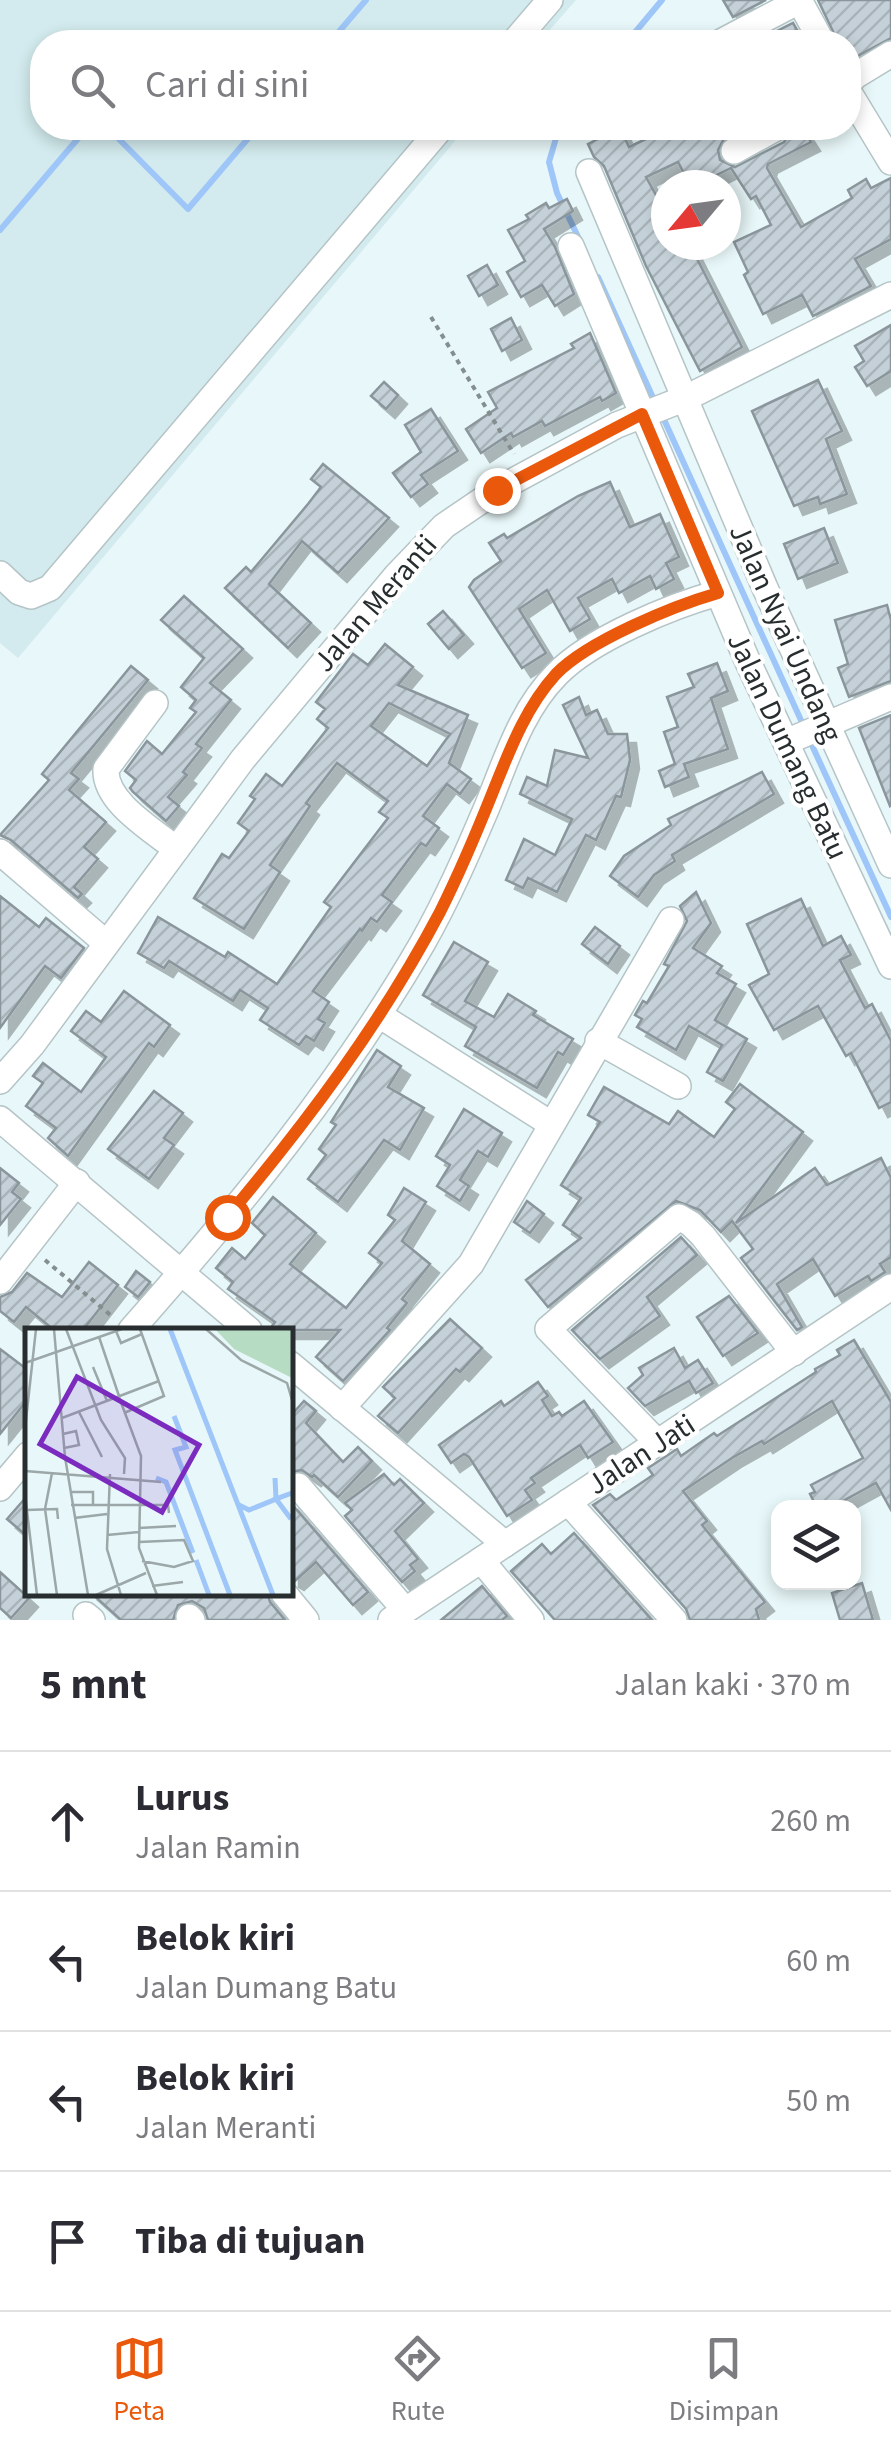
<!DOCTYPE html>
<html lang="id">
<head>
<meta charset="utf-8">
<style>
  body { margin:0; font-family:"Source Sans 3",sans-serif; background:#f7f7f7; color:#2b2b33 }
  .controls { position:absolute; right:30px; bottom:30px; display:grid; overflow:hidden; border-radius:20px; box-shadow:0 5px 15px #0003 }
  .controls button { width:90px; height:90px; display:grid; place-items:center; padding:0; border:0; border-bottom:2px solid #e1e1e2; background:#fff; color:#2b2b33; font:50px sans-serif }
  .compass { position:absolute; left:651px; top:170px; width:90px; height:90px; border-radius:50%; background:#fff; box-shadow:0 5px 15px #0003; rotate:241deg }
  .stop { position:absolute; width:30px; height:30px; margin:-22px; border:8px solid #ea580c; border-radius:50%; background:#fff }
  .stop.end { background:#ea580c; border-color:#fff; box-shadow:0 2px 10px #0008 }
  .list { margin:0; padding:0; list-style:none }
  h2 { display:flex; justify-content:space-between; align-items:center; height:130px; margin:0; padding:0 40px; font-size:42px }
  h2 small { font-size:32px; font-weight:400; color:#7c7c81 }
  .list li { display:grid; grid-template-columns:65px 1fr auto; gap:30px; align-items:center; box-sizing:border-box; height:140px; padding:0 40px; border-top:2px solid #e1e1e2 }
  .list b { display:block; font-size:38px; white-space:nowrap }
  .list p { margin:0; font-size:32px; white-space:nowrap; color:#7c7c81 }
  .list em { font-size:32px; font-style:normal; color:#7c7c81 }
  .icon { flex:none; width:55px; height:55px; fill:none; stroke:currentColor; stroke-width:2; stroke-linecap:round; stroke-linejoin:round }
  .map { position:relative; flex:none; width:891px; height:1620px; overflow:hidden }
  .search { position:absolute; background:#fff; box-shadow:0 5px 15px #0003; left:30px; right:30px; top:30px; height:110px; display:flex; align-items:center; gap:25px; box-sizing:border-box; padding:0 35px; border-radius:40px; color:#7c7c81; font-size:38px }
  .sheet { height:690px; background:#fff }
  nav { display:flex; justify-content:space-around; align-items:center; box-sizing:border-box; height:140px; border-top:2px solid #e1e1e2; background:#fff; font-size:28px; color:#7c7c81 }
  nav a { display:grid; justify-items:center; gap:5px }
  nav .on { color:#ea580c }
  .map>svg:first-child { display:block }
</style>
</head>
<body>
<div class="map">
<svg width="891" height="1620" viewBox="0 0 891 1620">
  <defs>
    <pattern id="building-hatch" width="6" height="6" patternUnits="userSpaceOnUse" patternTransform="scale(2.5)"><rect width="6" height="6" fill="#c5d1d8"/><path d="M-1 1l2-2M0 6l6-6M5 7l2-2" fill="none" stroke="#a9b4ba"/></pattern>
    <filter id="shadow"><feDropShadow dx="9" dy="9" stdDeviation="0" flood-color="#0004"/></filter>
  </defs>
  <rect width="100%" height="100%" fill="#e8f7f9"/>
  <!-- built -->
  <polygon fill="#d3ebee" points="0,0 576,0 539,42 42,42 42,128 466,128 18,658 0,643"/>
  <g fill="none" stroke-linecap="round" stroke-linejoin="round">
    <!-- stream -->
    <g stroke="#9ec6f8" stroke-width="6">
      <polyline points="330,42 366,0"/>
      <polyline points="627,42 662,0"/>
      <polyline points="108,128 188,209 257,128"/>
      <polyline points="559,128 549,162 557,193 581,243"/>
      <polyline points="0,230 87,128"/>
      <polyline points="598,277 655,402"/>
      <polyline points="661,413 805,729"/>
      <polyline points="810,741 891,917"/>
    </g>
  </g>
  <!-- building -->
  <g fill="url(#building-hatch)" stroke="#8a969c" stroke-width="2.5" fill-rule="evenodd" filter="url(#shadow)">
    <polygon points="723,0 766,0 733,17"/>
    <polygon points="818,0 891,0 891,38 848,61 848,42 838,42"/>
    <polygon points="793,23 804,42 755,42"/>
    <polygon points="620,128 629,147 669,128 743,128 725,137 718,150 720,160 735,167 784,142 792,128 802,128 811,142 768,164 767,168 801,227 852,198 848,190 866,179 871,188 891,178 891,239 855,259 871,286 813,316 802,295 763,314 744,275 748,272 734,242 771,225 756,196 751,199 731,168 696,185 690,185 678,162 646,177 666,213 666,245 690,245 742,347 700,371 646,266 604,166 594,157 588,144"/>
    <polygon points="567,199 573,211 544,229 555,247 574,294 555,306 542,285 521,297 507,272 525,261 508,230 529,219 526,215 546,203 549,208"/>
    <polygon points="487,265 498,285 479,296 468,276"/>
    <polygon points="511,318 522,340 502,351 491,329"/>
    <polygon points="891,325 891,371 867,386 855,367 864,361 855,346"/>
    <polygon points="590,333 616,393 602,401 600,397 545,426 542,421 513,437 511,433 481,453 466,429 497,408 488,392 574,348 571,344"/>
    <polygon points="818,380 842,431 826,439 847,494 820,504 818,497 794,506 752,411"/>
    <polygon points="384,382 398,395 386,409 371,396"/>
    <polygon points="431,409 458,451 421,475 428,484 411,497 393,473 421,452 405,425"/>
    <polygon points="323,464 389,518 338,573 302,541 269,584 311,623 288,648 225,588 246,567 251,572 308,504 321,487 311,479"/>
    <polygon points="610,482 630,527 660,514 679,557 666,563 674,579 656,589 650,576 619,593 612,579 578,598 590,619 570,631 547,590 519,609 546,653 522,668 469,587 474,580 501,561 489,543 504,534 507,538 578,496"/>
    <polygon points="824,528 838,563 798,579 784,544"/>
    <polygon points="184,596 243,649 210,683 231,700 196,744 202,748 183,772 187,775 168,797 179,806 166,821 133,792 130,788 136,780 125,771 147,741 162,754 196,712 190,708 196,700 181,687 204,658 161,620"/>
    <polygon points="887,605 891,620 891,681 849,697 838,668 848,664 835,620"/>
    <polygon points="443,611 464,635 449,649 428,624"/>
    <path d="M385,644L413,667L398,685L468,715L449,763L471,779L460,794L447,784L423,816L439,828L426,846L421,843L382,895L392,902L377,922L371,918L362,931L360,929L313,991L329,1002L318,1019L325,1023L314,1041L306,1036L299,1045L260,1020L268,1008L240,990L233,1001L169,961L164,968L138,953L158,917L225,957L228,952L277,984L331,907L324,902L388,818L379,812L388,801L337,763L306,803L310,806L270,865L280,872L244,929L194,898L222,854L229,858L249,831L238,823L255,799L250,796L266,774L282,786L328,728L317,719L325,709L316,702L353,654L368,665ZM389,703L450,734L427,766L371,726Z"/>
    <polygon points="717,663 728,691 711,698 728,749 684,764 689,777 665,787 659,771 675,764 664,732 678,727 667,697 694,687 688,674"/>
    <polygon points="131,666 148,680 71,773 79,779 69,790 106,822 84,847 98,859 74,887 82,894 78,898 11,840 0,835 49,780 42,774"/>
    <polygon points="579,697 586,715 597,710 608,734 627,734 630,760 621,797 616,796 596,840 586,835 557,892 528,878 523,888 506,880 524,839 555,855 572,819 520,794 527,777 547,786 555,750 588,758 563,705"/>
    <polygon points="891,715 891,805 890,806 859,728"/>
    <polygon points="762,772 774,794 672,855 675,861 654,875 638,897 610,876 624,856 671,825 668,819"/>
    <polygon points="696,892 711,923 693,948 722,966 717,973 736,984 715,1020 747,1039 723,1081 707,1072 722,1045 689,1026 676,1050 637,1027 642,1019 635,1015 643,1001 647,1003 669,966 664,964 687,921 680,906"/>
    <polygon points="0,896 39,927 46,918 84,948 61,978 45,966 0,1028"/>
    <polygon points="801,899 823,946 841,936 851,955 840,960 865,1008 872,1004 891,1041 891,1102 879,1108 851,1053 846,1056 818,1006 774,1030 749,985 769,974 747,924"/>
    <polygon points="595,927 620,946 608,964 582,944"/>
    <polygon points="454,942 488,962 465,1001 494,1017 508,994 536,1011 533,1015 573,1039 563,1055 558,1052 537,1088 465,1046 476,1027 423,995"/>
    <polygon points="124,991 170,1025 154,1047 149,1043 68,1156 48,1138 56,1128 26,1106 43,1083 33,1076 43,1063 81,1092 106,1057 71,1031 86,1011 101,1022"/>
    <polygon points="377,1050 401,1066 388,1087 424,1108 400,1150 384,1140 338,1202 308,1179 326,1155 319,1149 336,1125 331,1122"/>
    <polygon points="740,1084 803,1132 736,1223 815,1168 827,1185 881,1158 891,1178 891,1257 880,1264 885,1272 871,1281 868,1276 835,1296 813,1259 777,1284 802,1327 797,1330 741,1258 753,1249 732,1221 721,1232 700,1210 676,1201 548,1307 526,1280 581,1238 563,1225 581,1198 561,1185 600,1122 588,1115 604,1087 669,1124 678,1111 714,1137 735,1109 726,1102"/>
    <polygon points="154,1091 183,1113 164,1138 174,1145 149,1179 108,1149"/>
    <polygon points="464,1109 502,1133 488,1157 478,1151 460,1180 469,1186 460,1201 437,1186 450,1165 436,1156"/>
    <polygon points="0,1168 19,1183 12,1192 21,1199 0,1225"/>
    <polygon points="404,1188 426,1202 402,1241 430,1264 402,1299 407,1303 387,1328 390,1330 343,1381 316,1357 340,1330 269,1330 275,1322 228,1289 233,1282 216,1268 232,1248 245,1259 265,1235 252,1223 273,1197 316,1233 290,1264 346,1308 382,1263 369,1253 395,1220 388,1215"/>
    <polygon points="527,1201 544,1214 530,1233 514,1222"/>
    <polygon points="681,1237 697,1255 647,1297 660,1316 600,1359 572,1330"/>
    <polygon points="89,1262 118,1285 83,1330 54,1330 26,1307 14,1322 0,1311 0,1297 12,1292 27,1273 62,1297"/>
    <polygon points="136,1271 150,1282 138,1297 125,1287"/>
    <polygon points="729,1296 758,1333 723,1356 697,1317"/>
    <polygon points="450,1319 482,1348 460,1372 456,1369 398,1433 378,1416 395,1398 383,1387"/>
    <polygon points="854,1340 891,1402 891,1510 876,1483 830,1508 817,1508 810,1494 815,1492 811,1485 863,1458 832,1401 764,1444 762,1441 732,1458 683,1491 707,1521 702,1525 765,1602 756,1609 759,1620 690,1620 686,1609 593,1505 610,1494 616,1500 653,1475 648,1468 677,1449 681,1456 714,1433 717,1436 816,1372 815,1369 840,1355 837,1350"/>
    <polygon points="674,1348 685,1368 698,1360 713,1383 696,1393 689,1381 645,1406 628,1388 643,1375 639,1368"/>
    <polygon points="0,1349 28,1370 28,1399 0,1434"/>
    <polygon points="538,1382 548,1396 542,1400 552,1416 559,1412 562,1416 584,1401 613,1442 588,1458 580,1445 531,1478 535,1483 525,1490 532,1500 507,1516 469,1457 464,1454 451,1463 439,1445 501,1401 504,1406"/>
    <polygon points="304,1401 316,1411 306,1423 343,1462 358,1447 372,1461 338,1497 314,1475 312,1477 302,1470 290,1472 290,1408 294,1412"/>
    <polygon points="384,1474 394,1485 400,1479 424,1503 395,1531 418,1559 410,1565 415,1571 402,1582 345,1516 352,1510 345,1503"/>
    <polygon points="28,1495 28,1537 7,1519"/>
    <polygon points="290,1502 368,1592 353,1605 316,1562 295,1581 290,1578"/>
    <polygon points="574,1533 652,1620 555,1620 511,1571 542,1544 551,1554"/>
    <polygon points="0,1572 29,1598 11,1618 0,1608"/>
    <polygon points="862,1583 873,1620 840,1620 832,1593"/>
    <polygon points="482,1586 507,1616 502,1620 441,1620"/>
    <polygon points="90,1592 267,1592 270,1602 285,1620 208,1620 204,1608 192,1601 178,1605 173,1620 121,1620"/>
  </g>
  <g fill="none" stroke-linecap="round" stroke-linejoin="round">
    <defs>
      <g id="minor">
        <polyline points="799,0 822,42"/>
        <polyline points="514,42 550,0"/>
        <polyline points="721,42 799,1"/>
        <polyline points="848,84 855,76 891,54"/>
        <polyline points="848,91 891,162"/>
        <polyline points="734,151 776,128"/>
        <polyline points="589,172 765,588 891,865"/>
        <polyline points="571,246 747,660 891,966"/>
        <polyline points="0,574 19,592 31,596 50,588 441,128"/>
        <path d="M155,703L106,769C104,802 153,830 176,849"/>
        <polyline points="786,742 891,697"/>
        <polyline points="0,852 106,943"/>
        <polyline points="379,1015 551,1124"/>
        <polyline points="598,1041 678,1086"/>
        <polyline points="0,1081 32,1045 243,759 396,576 444,526 497,490 617,425 686,398 891,295"/>
        <polyline points="0,1119 249,1330"/>
        <polyline points="0,1281 77,1182"/>
        <path d="M131,1330C238,1209 341,1084 422,944C447,900 467,854 487,807C506,761 521,710 557,674C591,639 671,606 718,593"/>
        <polyline points="290,1364 505,1544"/>
        <polyline points="342,1408 471,1264 671,920"/>
        <polyline points="658,1443 548,1329 679,1217 691,1224 703,1236 794,1353"/>
        <polyline points="298,1486 405,1610"/>
        <polyline points="0,1488 28,1455"/>
        <polyline points="568,1502 674,1620"/>
        <polyline points="481,1560 531,1620"/>
        <polyline points="283,1592 306,1620"/>
        <polyline points="86,1615 92,1620"/>
        <polyline points="189,1617 192,1620"/>
        <polyline points="391,1620 891,1287"/>
      </g>
    </defs>
    <!-- minor casing -->
    <use href="#minor" stroke="#b5c4c6" stroke-width="28"/>
    <!-- path -->
    <g stroke="#848e90" stroke-width="4" stroke-dasharray="5 5" stroke-linecap="butt">
      <polyline points="431,317 514,454"/>
      <polyline points="45,1260 114,1318"/>
    </g>
    <!-- minor -->
    <use href="#minor" stroke="#fff" stroke-width="25"/>
  </g>
  <g fill="none" stroke-linecap="round" stroke-linejoin="round">
    <!-- route -->
    <path stroke="#ea580c" stroke-width="12" d="M227,1217C307,1122 382,1022 440,912C459,874 476,834 492,794C509,752 525,708 556,674C588,641 673,606 718,593L642,414L497,490"/>
  </g>
  <g text-anchor="middle" stroke-width="8" stroke-linejoin="round" paint-order="stroke">
    <!-- street labels -->
    <g font-size="30" fill="#282e2f" stroke="#fff">
      <text transform="translate(375 603) rotate(-49)" y="10">Jalan Meranti</text>
      <text transform="translate(786 633) rotate(66)" y="10">Jalan Nyai Undang</text>
      <text transform="translate(788 746) rotate(65)" y="10">Jalan Dumang Batu</text>
      <text transform="translate(641 1454) rotate(-33)" y="10">Jalan Jati</text>
    </g>
  </g>
  <!-- overview -->
  <g transform="translate(25 1328)">
    <rect width="268" height="268" fill="#e8f7f9"/>
    <path d="M190,1H267V50L209,21Z" fill="#b6ddc3"/>
    <path fill="none" stroke="#9ec6f8" stroke-width="5" d="M145,1L248,267M149,88L161,119L150,122L205,267M131,150L141,154L168,225M212,176L224,182L251,171L250,150M266,191L251,171L267,165M171,232L184,267"/>
    <path fill="none" stroke="#9ba7a8" stroke-width="2.5" d="M29,1L40,129L63,267M41,1L76,92L100,130L99,146M181,1L216,32L262,55L267,72M91,3L96,15L117,6M74,9L94,68M0,35L97,1M68,39L82,73M94,69L116,128L114,220L132,267M54,84L77,129M99,85L139,68L115,1M37,90L134,53M0,101L11,1M38,106L51,103L54,117L39,120M0,143L136,154M27,145L20,181L32,267M85,146L82,221L96,267M45,164H68V178M0,166L12,267M46,177H143L144,185M1,182L32,181L33,191M49,190L82,186M114,200L151,198M82,207L114,204M114,214L159,212L168,233L149,239L117,233M127,258L158,254M71,267L121,245"/>
    <path fill="#7b2cbf" fill-opacity="0.15" stroke="#7b2cbf" stroke-width="5" d="M52,49L174,117L137,184L15,116Z"/>
    <rect width="268" height="268" fill="none" stroke="#282e2f" stroke-width="5"/>
  </g>
</svg>
<div class="controls">
<button><svg class="icon" aria-label="layers" viewBox="0 0 24 24"><path d="M12 4l9 5-9 5-9-5zM3 14l9 5 9-5"/></svg></button>
</div>
<svg class="compass" viewBox="-18 -18 36 36"><path d="M0-13l5 13h-10z" fill="#e53935"/><path d="M0 13l5-13h-10z" fill="#7c7c81"/></svg>
<div class="stop" style="left:227px;top:1217px"></div>
<div class="stop end" style="left:497px;top:490px"></div>
<div class="search"><svg class="icon" aria-label="search" viewBox="0 0 24 24"><circle cx="10" cy="10" r="6"/><path d="M15 15l6 6"/></svg>Cari di sini</div>
</div>
<section class="sheet">
<h2>5 mnt<small>Jalan kaki · 370 m</small></h2>
<ul class="list">
<li><svg class="icon" aria-label="ahead" viewBox="0 0 24 24"><path d="M12 20V5M6 11l6-6 6 6"/></svg><div><b>Lurus</b><p>Jalan Ramin</p></div><em>260 m</em></li>
<li><svg class="icon" aria-label="left" viewBox="0 0 24 24"><path d="M17 20v-9H6M10 6l-5 5 5 5"/></svg><div><b>Belok kiri</b><p>Jalan Dumang Batu</p></div><em>60 m</em></li>
<li><svg class="icon" aria-label="left" viewBox="0 0 24 24"><path d="M17 20v-9H6M10 6l-5 5 5 5"/></svg><div><b>Belok kiri</b><p>Jalan Meranti</p></div><em>50 m</em></li>
<li><svg class="icon" aria-label="arrive" viewBox="0 0 24 24"><path d="M6 21V4h12l-3 4 3 4H6"/></svg><div><b>Tiba di tujuan</b></div></li>
</ul>
</section>
<nav>
<a class="on"><svg class="icon" aria-label="map" viewBox="0 0 24 24"><path d="M3 6l6-2 6 2 6-2v14l-6 2-6-2-6 2zM9 4v14M15 6v14"/></svg>Peta</a>
<a><svg class="icon" aria-label="directions" viewBox="0 0 24 24"><path d="M12 3l9 9-9 9-9-9zM9 14v-3h6M13 9l2 2-2 2"/></svg>Rute</a>
<a><svg class="icon" aria-label="saved" viewBox="0 0 24 24"><path d="M7 4h10v16l-5-4-5 4z"/></svg>Disimpan</a>
</nav>
</body>
</html>
